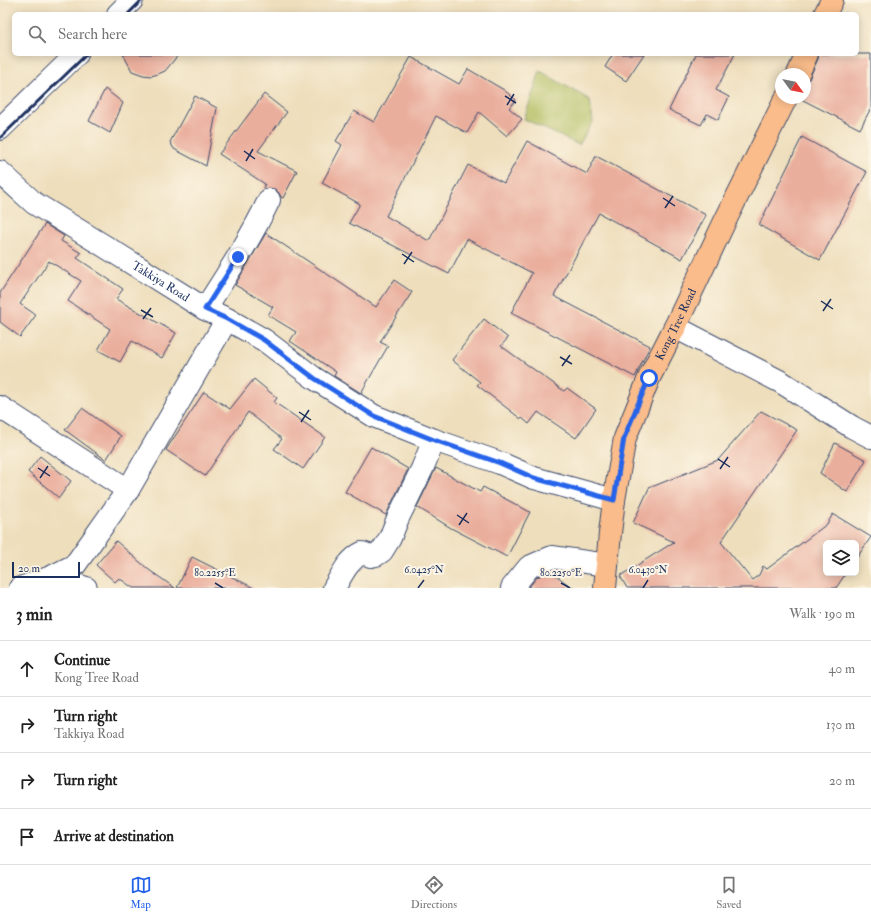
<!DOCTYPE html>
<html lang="en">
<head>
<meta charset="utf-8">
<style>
  body { margin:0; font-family:"IM FELL Double Pica",serif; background:#f6f6f6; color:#222 }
  .controls { position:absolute; right:12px; bottom:12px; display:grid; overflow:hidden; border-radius:6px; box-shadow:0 2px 10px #0003 }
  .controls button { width:36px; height:36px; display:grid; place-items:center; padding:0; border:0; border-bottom:1px solid #e0e0e0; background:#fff; color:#222; font:20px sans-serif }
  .compass { position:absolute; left:775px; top:68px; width:36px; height:36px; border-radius:50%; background:#fff; box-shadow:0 2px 10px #0003; rotate:123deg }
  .scale { position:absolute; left:12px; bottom:10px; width:68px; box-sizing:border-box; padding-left:4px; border:2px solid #1b2f5e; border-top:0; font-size:11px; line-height:14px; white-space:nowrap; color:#1b2f5e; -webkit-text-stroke:3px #fcf5e5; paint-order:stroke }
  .stop { position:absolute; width:12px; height:12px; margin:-9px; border:3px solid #2563eb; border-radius:50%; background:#fff }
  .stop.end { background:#2563eb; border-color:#fff; box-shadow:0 1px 4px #0008 }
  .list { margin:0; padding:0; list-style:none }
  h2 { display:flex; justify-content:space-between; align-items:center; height:52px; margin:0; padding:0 16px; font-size:17px }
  h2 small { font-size:13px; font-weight:400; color:#767676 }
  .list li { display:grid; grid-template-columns:26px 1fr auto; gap:12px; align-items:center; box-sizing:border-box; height:56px; padding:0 16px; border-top:1px solid #e0e0e0 }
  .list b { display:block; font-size:15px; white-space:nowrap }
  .list p { margin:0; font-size:13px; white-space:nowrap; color:#767676 }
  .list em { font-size:13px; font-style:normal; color:#767676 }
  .icon { flex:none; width:22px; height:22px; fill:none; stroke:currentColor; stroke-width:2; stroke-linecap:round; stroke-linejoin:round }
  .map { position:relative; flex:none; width:871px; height:588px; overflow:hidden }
  .search { position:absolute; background:#fff; box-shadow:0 2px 10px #0003; left:12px; right:12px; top:12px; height:44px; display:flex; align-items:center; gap:10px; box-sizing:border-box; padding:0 14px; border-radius:6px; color:#767676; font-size:15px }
  .sheet { height:276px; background:#fff }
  nav { display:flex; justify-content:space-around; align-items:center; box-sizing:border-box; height:56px; border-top:1px solid #e0e0e0; background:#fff; font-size:11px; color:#767676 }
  nav a { display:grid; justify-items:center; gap:2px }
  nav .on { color:#2563eb }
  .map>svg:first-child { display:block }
</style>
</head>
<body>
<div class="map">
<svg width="871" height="588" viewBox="0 0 871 588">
  <rect width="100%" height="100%" fill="#fcf5e5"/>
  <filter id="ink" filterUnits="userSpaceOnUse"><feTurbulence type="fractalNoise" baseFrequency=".025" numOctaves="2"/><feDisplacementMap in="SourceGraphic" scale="8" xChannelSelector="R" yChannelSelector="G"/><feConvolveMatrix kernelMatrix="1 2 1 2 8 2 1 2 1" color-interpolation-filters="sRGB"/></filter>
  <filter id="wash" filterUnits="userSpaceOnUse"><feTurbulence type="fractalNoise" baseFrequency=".012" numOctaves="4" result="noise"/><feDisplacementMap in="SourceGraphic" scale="16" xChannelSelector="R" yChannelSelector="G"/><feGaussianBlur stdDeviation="0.9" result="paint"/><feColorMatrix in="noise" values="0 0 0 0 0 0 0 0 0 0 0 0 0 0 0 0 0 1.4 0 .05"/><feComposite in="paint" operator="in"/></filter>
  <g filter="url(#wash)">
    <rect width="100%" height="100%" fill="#eedebc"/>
    <!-- green -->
    <polygon fill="#b2be60" stroke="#66765f" points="540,71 590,100 593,122 579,145 524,119"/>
    <g id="blocks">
      <!-- building -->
      <g fill="#eaae9d">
        <polygon points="123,54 179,54 165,71 158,74 151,76 143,75 132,71"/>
        <polygon points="613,54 644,54 626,81 605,67"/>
        <polygon points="696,54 735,54 716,90 729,97 718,120 707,114 701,125 669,110"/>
        <polygon points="819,54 871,54 871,108 860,129 799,98 805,98 805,84 809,79 818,59"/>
        <polygon points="411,57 459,84 468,69 504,90 516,100 509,108 522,119 507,136 479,112 467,133 436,116 386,216 429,241 468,165 504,183 527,141 587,174 596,156 706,215 682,259 599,213 554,296 650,346 635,377 511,313 532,273 467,239 449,274 349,223 360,204 322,183 342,145 336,141 354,111 374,122"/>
        <polygon points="105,89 123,103 110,133 89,121"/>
        <polygon points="264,94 287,112 258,151 297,171 283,198 281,197 279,193 275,189 269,188 264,189 263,188 265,184 219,154"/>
        <polygon points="195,96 217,108 206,166 174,149 170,142"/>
        <polygon points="802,137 867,172 820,260 759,225"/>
        <polygon points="45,224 64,236 61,241 81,253 77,258 123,289 116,299 176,333 162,358 132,341 120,362 98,350 110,329 68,301 81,281 49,261 20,304 36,315 20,337 0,322 0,293"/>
        <polygon points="266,233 376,307 394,280 412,292 380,342 388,346 361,393 334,376 336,372 290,341 296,332 268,315 273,307 235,285"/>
        <polygon points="484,319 508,338 501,346 564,391 567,388 596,409 576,438 538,412 529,424 522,418 521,419 477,385 480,382 452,360"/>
        <polygon points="254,379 277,398 274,402 325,437 303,469 274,449 282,439 248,412 205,476 166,450 204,392 230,409"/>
        <polygon points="82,408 121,436 106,460 65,430"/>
        <polygon points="761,411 797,430 721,542 752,580 759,575 763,566 767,569 827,524 833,514 871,537 856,559 856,543 826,543 826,573 846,573 836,588 627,588 620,576 674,542 633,523 650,486 654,486 718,460"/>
        <polygon points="835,443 866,460 847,492 820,473"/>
        <polygon points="371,447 408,469 386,515 345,492"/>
        <polygon points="40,456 71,481 59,498 28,472"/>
        <polygon points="436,468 480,492 483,487 530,512 507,557 451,528 417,507"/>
        <polygon points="116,541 149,570 175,588 133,588 119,578 115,582 96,565"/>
        <polygon points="192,557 254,588 177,588"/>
        <polygon points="550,571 573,588 528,588 537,577"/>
      </g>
    </g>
  </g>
  <g filter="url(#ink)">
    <use href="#blocks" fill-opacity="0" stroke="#3b496c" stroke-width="1"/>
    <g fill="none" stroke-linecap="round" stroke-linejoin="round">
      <defs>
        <g id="minor">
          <polyline points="118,14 132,0"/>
          <polyline points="0,129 77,54"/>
          <path id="s1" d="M0,172L34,203L114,252L205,309L227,319L264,340L314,378L374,416L434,440L500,463L534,478L614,500"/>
          <path d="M205,309C228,273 251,238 269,200"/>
          <polyline points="675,327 781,382 852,427 871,437"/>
          <polyline points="0,407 128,490"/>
          <polyline points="51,577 86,588"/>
          <polyline points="20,588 51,577 75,565 128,490 227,319"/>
          <path d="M334,588C342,575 348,560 362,553L371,556L376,555L382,551L390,538L398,518L422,469L434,440"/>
          <polyline points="512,588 529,567 552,557 607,565"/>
        </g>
        <g id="primary">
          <polyline points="825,14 832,0"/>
          <polyline points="798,74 807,54"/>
          <path id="s2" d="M605,588L610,533L614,500L625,438L649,378L675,327L725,221L786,98"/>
        </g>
      </defs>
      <!-- minor casing -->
      <use href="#minor" stroke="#3b496c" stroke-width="24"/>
      <!-- primary casing -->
      <use href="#primary" stroke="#3b496c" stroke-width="24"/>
      <!-- minor -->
      <use href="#minor" stroke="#fff" stroke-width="22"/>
      <!-- primary -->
      <use href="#primary" stroke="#f9bc8a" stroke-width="22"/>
      <!-- rail -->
      <g stroke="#1b2f5e" stroke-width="3">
        <polyline points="128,14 142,0"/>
        <polyline points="0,138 87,54"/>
      </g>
    </g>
  </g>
  <g fill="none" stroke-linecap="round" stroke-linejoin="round" filter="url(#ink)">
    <!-- route -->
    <polyline stroke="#2563eb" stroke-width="5" points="238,257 205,309 227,319 264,340 314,378 374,416 434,440 500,463 534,478 614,500 624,438 649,378"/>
  </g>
  <!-- ticks -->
  <path fill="none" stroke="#1b2f5e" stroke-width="1.5" d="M505,96L516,103M507,105L514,94M244,151L255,159M246,161L253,149M663,198L675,206M665,208L673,196M402,254L414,262M404,264L412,252M821,301L833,309M141,310L153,317M823,311L831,299M143,319L151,308M560,357L572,364M562,366L570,355M299,412L311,420M301,422L309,410M718,459L730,467M38,468L50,476M720,469L728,457M40,478L48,466M457,515L469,523M459,525L467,513M215,583L223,588M561,583L570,588M418,588L424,580M643,588L648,580"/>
  <g text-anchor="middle" stroke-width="4" stroke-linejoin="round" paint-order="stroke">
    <!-- street labels -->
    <g font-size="12" fill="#1b2f5e" stroke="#fcf5e5">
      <text dy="4" stroke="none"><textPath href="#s1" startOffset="195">Takkiya Road</textPath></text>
      <text dy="4" stroke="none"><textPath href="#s2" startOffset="276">Kong Tree Road</textPath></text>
    </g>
  </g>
  <g font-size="10" text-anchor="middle" fill="#1b2f5e" stroke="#fcf5e5" stroke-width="4" stroke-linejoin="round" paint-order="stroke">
    <text x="424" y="573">6.0425°N</text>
    <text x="648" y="573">6.0430°N</text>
    <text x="215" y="576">80.2255°E</text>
    <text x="561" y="576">80.2250°E</text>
  </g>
</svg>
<div class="controls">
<button><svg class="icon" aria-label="layers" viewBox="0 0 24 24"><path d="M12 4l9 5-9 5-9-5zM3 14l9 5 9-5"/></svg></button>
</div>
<svg class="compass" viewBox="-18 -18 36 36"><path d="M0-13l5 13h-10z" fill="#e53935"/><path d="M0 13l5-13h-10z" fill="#767676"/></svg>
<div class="scale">20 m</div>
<div class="stop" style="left:649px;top:378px"></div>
<div class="stop end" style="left:238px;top:257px"></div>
<div class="search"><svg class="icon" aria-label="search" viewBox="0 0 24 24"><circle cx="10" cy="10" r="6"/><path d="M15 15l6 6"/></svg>Search here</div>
</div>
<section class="sheet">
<h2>3 min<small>Walk · 190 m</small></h2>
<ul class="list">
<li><svg class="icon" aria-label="ahead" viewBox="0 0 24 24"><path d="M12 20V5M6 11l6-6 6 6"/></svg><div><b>Continue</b><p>Kong Tree Road</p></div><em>40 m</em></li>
<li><svg class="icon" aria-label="right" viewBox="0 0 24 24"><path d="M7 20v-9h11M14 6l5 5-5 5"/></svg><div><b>Turn right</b><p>Takkiya Road</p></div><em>130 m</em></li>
<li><svg class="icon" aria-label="right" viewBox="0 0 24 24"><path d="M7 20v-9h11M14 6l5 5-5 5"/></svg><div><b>Turn right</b></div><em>20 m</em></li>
<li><svg class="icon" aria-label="arrive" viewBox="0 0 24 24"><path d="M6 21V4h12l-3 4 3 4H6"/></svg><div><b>Arrive at destination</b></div></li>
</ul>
</section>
<nav>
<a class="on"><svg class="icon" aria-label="map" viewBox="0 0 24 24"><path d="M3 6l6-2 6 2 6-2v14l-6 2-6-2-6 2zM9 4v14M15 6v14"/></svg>Map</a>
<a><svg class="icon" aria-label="directions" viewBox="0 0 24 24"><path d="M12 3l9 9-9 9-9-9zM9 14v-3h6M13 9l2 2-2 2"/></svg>Directions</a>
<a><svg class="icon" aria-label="saved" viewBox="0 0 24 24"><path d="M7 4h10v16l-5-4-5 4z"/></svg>Saved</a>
</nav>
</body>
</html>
